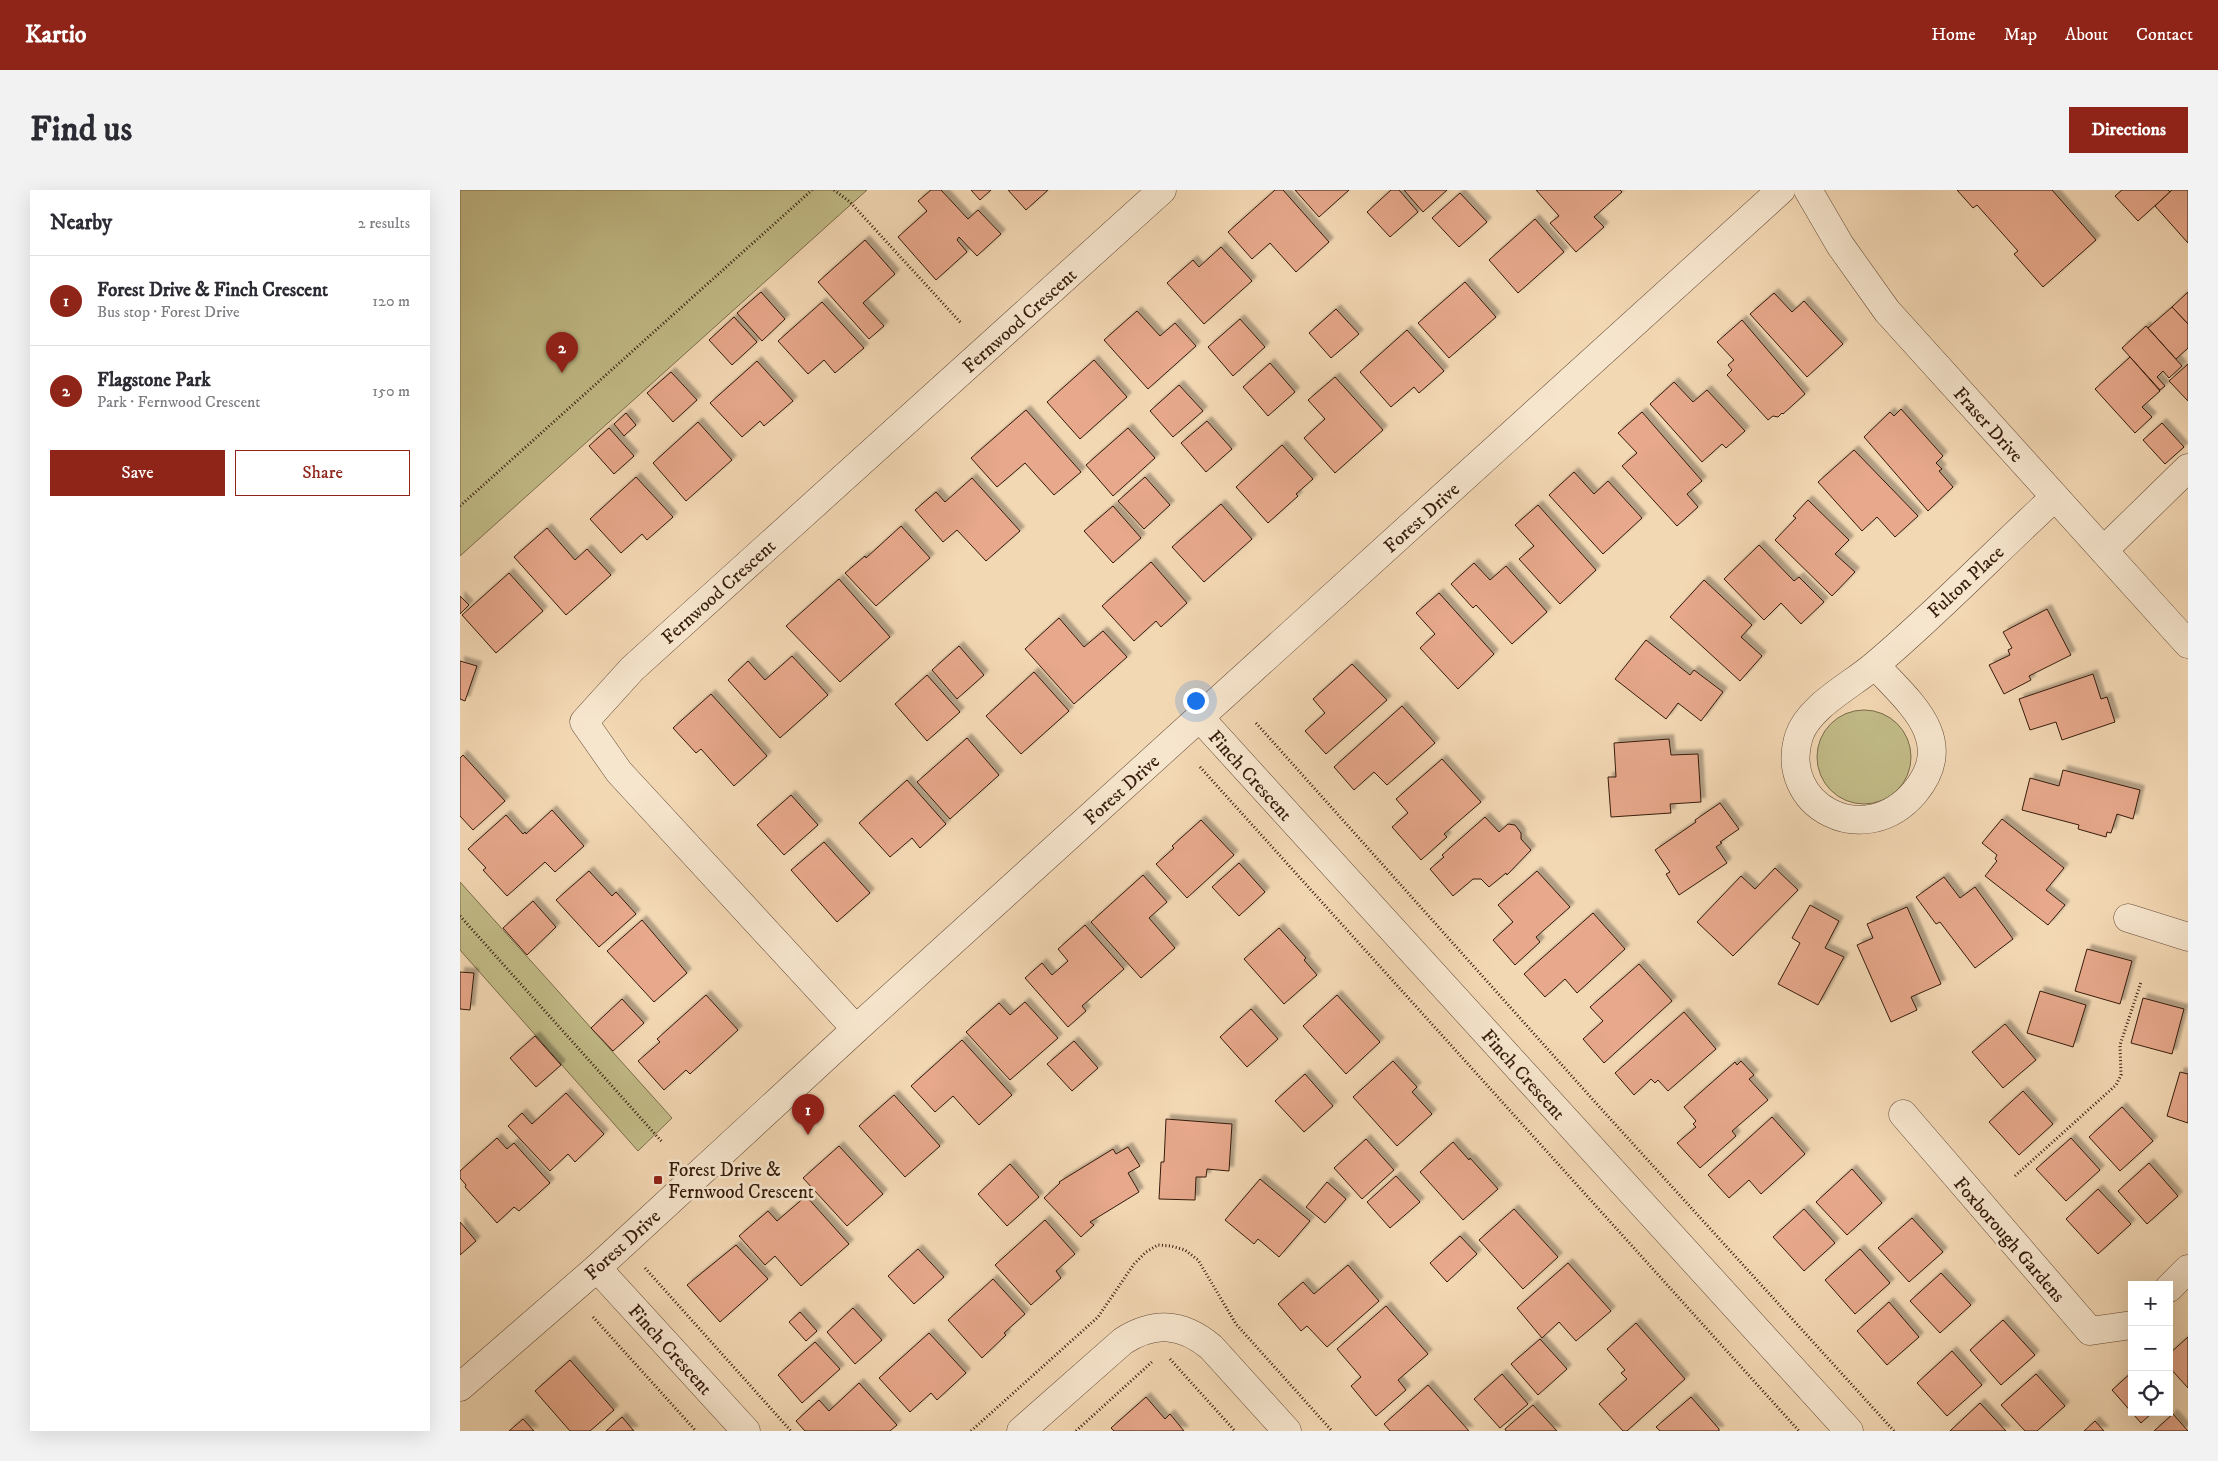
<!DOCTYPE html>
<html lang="en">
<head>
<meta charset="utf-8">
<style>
  body { margin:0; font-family:"IM FELL DW Pica",serif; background:#f2f2f3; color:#2b2b33 }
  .controls { position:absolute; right:15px; bottom:15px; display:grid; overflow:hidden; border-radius:0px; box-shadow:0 5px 20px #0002 }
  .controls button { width:45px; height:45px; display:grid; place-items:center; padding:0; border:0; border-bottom:1px solid #e1e1e2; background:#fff; color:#2b2b33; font:25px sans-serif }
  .you { position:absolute; left:735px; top:510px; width:18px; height:18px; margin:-12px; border:4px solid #fff; border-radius:50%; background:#1a73e8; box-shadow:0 0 0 8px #1a73e833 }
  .badge { display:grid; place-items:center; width:32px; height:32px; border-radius:50%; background:#8f2418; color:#fff; font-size:16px; font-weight:700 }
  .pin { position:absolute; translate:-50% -41px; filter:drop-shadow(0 1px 2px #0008) }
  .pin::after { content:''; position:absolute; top:26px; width:18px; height:15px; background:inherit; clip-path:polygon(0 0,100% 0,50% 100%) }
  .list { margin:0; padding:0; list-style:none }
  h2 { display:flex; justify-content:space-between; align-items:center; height:65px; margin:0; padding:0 20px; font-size:21px }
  h2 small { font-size:16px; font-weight:400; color:#7c7c81 }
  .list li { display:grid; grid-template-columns:32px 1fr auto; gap:15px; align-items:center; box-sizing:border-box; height:90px; padding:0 20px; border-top:1px solid #e1e1e2 }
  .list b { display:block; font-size:19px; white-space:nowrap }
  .list p { margin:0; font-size:16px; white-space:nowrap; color:#7c7c81 }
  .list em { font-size:16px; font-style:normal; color:#7c7c81 }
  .actions { display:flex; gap:10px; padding:15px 20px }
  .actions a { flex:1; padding:11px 0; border:1px solid #8f2418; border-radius:0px; text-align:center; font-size:18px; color:#8f2418 }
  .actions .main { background:#8f2418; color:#fff }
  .icon { flex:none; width:28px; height:28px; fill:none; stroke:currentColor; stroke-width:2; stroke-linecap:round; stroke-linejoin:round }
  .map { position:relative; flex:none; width:1728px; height:1241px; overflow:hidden; border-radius:0px }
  header { display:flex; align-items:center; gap:30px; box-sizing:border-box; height:70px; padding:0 25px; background:#8f2418; color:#fff }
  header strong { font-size:24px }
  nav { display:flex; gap:28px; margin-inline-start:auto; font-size:18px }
  .intro { display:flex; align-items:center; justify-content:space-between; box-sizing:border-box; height:120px; padding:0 30px }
  h1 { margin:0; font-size:35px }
  .button { padding:12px 22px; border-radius:0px; background:#8f2418; color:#fff; font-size:18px; font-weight:700 }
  main { display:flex; gap:30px; padding:0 30px }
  aside { flex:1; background:#fff; border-radius:0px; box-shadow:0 5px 20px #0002 }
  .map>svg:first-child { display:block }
</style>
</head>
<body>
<header>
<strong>Kartio</strong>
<nav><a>Home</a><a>Map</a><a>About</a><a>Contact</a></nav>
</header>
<div class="intro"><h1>Find us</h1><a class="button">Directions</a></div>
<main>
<aside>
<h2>Nearby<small>2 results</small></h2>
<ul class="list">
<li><span class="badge">1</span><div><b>Forest Drive &amp; Finch Crescent</b><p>Bus stop · Forest Drive</p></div><em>120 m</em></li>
<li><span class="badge">2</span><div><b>Flagstone Park</b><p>Park · Fernwood Crescent</p></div><em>150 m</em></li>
</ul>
<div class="actions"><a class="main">Save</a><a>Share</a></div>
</aside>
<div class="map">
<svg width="1728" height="1241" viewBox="0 0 1728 1241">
  <defs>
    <filter id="shadow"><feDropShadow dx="4.5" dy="-4.5" stdDeviation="1" flood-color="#0004"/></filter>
  </defs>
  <rect width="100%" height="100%" fill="#f3d8b4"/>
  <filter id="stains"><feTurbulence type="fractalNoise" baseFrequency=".004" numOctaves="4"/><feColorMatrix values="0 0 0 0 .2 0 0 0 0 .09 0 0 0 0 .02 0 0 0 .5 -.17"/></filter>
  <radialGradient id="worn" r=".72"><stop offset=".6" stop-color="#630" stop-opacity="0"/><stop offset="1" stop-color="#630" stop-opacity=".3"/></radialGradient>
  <!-- green -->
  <g fill="#c2bc88" stroke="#7c6c4a">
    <polygon points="0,0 407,0 0,366"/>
    <circle cx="1404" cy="567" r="47"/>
    <polygon points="0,692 212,928 178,961 0,760"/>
  </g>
  <!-- building -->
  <g fill="#e7a88b" stroke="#351b0c" filter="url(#shadow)">
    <polygon points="471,0 481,0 508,29 518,20 541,44 517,66 499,47 497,50 507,62 476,90 438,47 467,21 458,11"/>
    <polygon points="511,0 531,0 520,10"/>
    <polygon points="548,0 588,0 566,20"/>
    <polygon points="815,0 823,0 869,52 836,82 810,53 792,69 768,42"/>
    <polygon points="835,0 889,0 859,27"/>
    <polygon points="931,0 939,0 958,22 930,47 907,22"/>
    <polygon points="944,0 987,0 963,22"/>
    <polygon points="1076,0 1160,0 1162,2 1134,27 1144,37 1116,62 1090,33 1099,26"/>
    <polygon points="1497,0 1592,0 1636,50 1583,97 1554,64 1558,61 1517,15 1513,18"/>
    <polygon points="1662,0 1708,0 1710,2 1678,31 1655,6"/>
    <polygon points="1712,0 1728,0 1728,53 1695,16"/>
    <polygon points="1000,3 1027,32 999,57 972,28"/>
    <polygon points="1075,29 1104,62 1058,103 1029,70"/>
    <polygon points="405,50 435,84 403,113 424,136 409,149 358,92"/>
    <polygon points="761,57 792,91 744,134 707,93 733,70 739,77"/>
    <polygon points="1005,92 1036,127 989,168 958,133"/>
    <polygon points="301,102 325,129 302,151 277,123"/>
    <polygon points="1728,102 1728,134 1712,117"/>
    <polygon points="1314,103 1332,122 1344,111 1383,154 1347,187 1290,124"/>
    <polygon points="362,112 404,158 375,183 364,170 348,184 318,151"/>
    <polygon points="1712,117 1728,134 1728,158 1716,169 1688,138"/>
    <polygon points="876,119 899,144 871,168 849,143"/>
    <polygon points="677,121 700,146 715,133 736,156 688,199 644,150"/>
    <polygon points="274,127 297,152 272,175 249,150"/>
    <polygon points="780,129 805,157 773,186 748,157"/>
    <polygon points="1282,130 1345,204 1323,224 1322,223 1318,227 1313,226 1308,230 1267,185 1272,180 1268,175 1274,170 1257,152"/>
    <polygon points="1686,136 1722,176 1709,188 1703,181 1697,187 1705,196 1700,200 1662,158"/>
    <polygon points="947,140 984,181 959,203 954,197 931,217 900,182"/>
    <polygon points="1670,167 1700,201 1682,217 1692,227 1675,243 1635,199"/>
    <polygon points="634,170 667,207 620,249 587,212"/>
    <polygon points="297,171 333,211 304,236 300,231 282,247 250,213"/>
    <polygon points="810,173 835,202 808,226 783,197"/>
    <polygon points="1728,174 1728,211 1709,191"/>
    <polygon points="211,182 237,210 213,232 187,203"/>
    <polygon points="875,187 923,240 875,283 844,248 865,229 848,210"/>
    <polygon points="1214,192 1233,212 1247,200 1285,241 1266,258 1262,254 1242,272 1190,214"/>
    <polygon points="719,195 743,221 713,247 690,221"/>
    <polygon points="1441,219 1483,266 1476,273 1482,279 1479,281 1493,297 1468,321 1404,247 1430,222 1434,226"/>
    <polygon points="566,220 621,282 594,305 565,273 537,297 511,268"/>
    <polygon points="1182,222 1242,291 1227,304 1238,317 1217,336 1162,276 1177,263 1158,243"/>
    <polygon points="166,223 176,235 164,246 154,234"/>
    <polygon points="747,231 772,259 746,282 721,253"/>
    <polygon points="238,232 272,270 226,311 193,273"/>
    <polygon points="1702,233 1724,257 1705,274 1683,250"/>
    <polygon points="149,238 174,266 154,284 129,256"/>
    <polygon points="668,238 695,268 653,306 626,275"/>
    <polygon points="822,255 853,289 836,304 838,306 808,333 776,297"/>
    <polygon points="1394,260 1458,326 1435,347 1417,327 1402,341 1358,292"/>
    <polygon points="1114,282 1134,304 1148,291 1182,328 1143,364 1089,305"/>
    <polygon points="176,287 213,327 187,350 182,344 161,363 130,329"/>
    <polygon points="685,287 710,315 684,339 658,311"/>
    <polygon points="512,288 560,341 526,371 497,340 483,352 455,320 476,302 485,312"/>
    <polygon points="1348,310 1389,350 1375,364 1395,382 1372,406 1315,350 1336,328 1333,326"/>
    <polygon points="761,314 792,349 744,392 712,357"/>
    <polygon points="1078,315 1136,380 1100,414 1059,369 1074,356 1055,335"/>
    <polygon points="653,316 681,348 653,373 624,341"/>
    <polygon points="441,336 470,368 416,416 385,383 405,366 406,368"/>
    <polygon points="87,338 115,370 127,359 151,385 106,425 54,367"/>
    <polygon points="1299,355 1334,391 1339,387 1364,412 1341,434 1321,413 1304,430 1264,389"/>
    <polygon points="691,372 727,413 701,437 696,431 674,451 642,416"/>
    <polygon points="1014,373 1030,390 1046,376 1087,422 1052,454 1016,415 1013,418 991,394"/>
    <polygon points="49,383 83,421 36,463 2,425"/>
    <polygon points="379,389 430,447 380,492 326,436"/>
    <polygon points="1244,390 1292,435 1281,447 1302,466 1280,491 1210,427"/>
    <polygon points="979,403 1034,464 998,499 960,458 975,444 956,423"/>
    <polygon points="0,406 9,415 0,424"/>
    <polygon points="1587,419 1611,465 1569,486 1571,490 1544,504 1529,475 1550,465 1548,460 1552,458 1543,442"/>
    <polygon points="599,428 624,457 643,441 667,467 614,514 565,459"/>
    <polygon points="1186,450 1230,485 1234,480 1263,502 1241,531 1218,513 1206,529 1155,489"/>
    <polygon points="499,456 524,485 497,509 472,480"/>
    <polygon points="332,466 368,505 320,548 268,490 288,471 305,490"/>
    <polygon points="0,471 17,476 5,511 0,509"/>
    <polygon points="892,474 927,510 866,564 845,541 865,523 853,509"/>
    <polygon points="574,482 609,521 561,564 526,526"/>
    <polygon points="1633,484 1641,509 1647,507 1655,532 1602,550 1596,532 1570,540 1559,509"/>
    <polygon points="467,485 500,522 467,551 435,514"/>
    <polygon points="251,504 307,566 274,596 241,559 236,563 213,538"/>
    <polygon points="942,516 975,553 927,595 914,582 894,600 874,577"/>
    <polygon points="507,548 539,585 490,629 457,592"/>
    <polygon points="1209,549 1211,565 1238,564 1241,612 1210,614 1211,623 1151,627 1148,587 1156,587 1154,553"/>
    <polygon points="3,565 45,611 13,640 0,626 0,568"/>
    <polygon points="982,569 1021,612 984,644 987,647 961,670 932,637 948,623 936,609"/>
    <polygon points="1603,580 1680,600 1673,629 1657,624 1651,643 1647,642 1646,647 1618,639 1619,635 1562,620 1570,588 1599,596"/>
    <polygon points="447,590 486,634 460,658 452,648 430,667 399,633"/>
    <polygon points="331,605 358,635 324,665 297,635"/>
    <polygon points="1260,613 1279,639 1260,652 1262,653 1256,657 1267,673 1219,705 1206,684 1210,682 1195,660 1236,632 1235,630"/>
    <polygon points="92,620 124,656 95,682 85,672 47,706 23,680 26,678 8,659 46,625 63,644 65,642 66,644"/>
    <polygon points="1025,627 1039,642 1048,634 1055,635 1061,643 1061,649 1071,660 1047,685 1046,683 1029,697 1021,689 1013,689 993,706 970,679 984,667 982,665"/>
    <polygon points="1542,629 1604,678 1586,700 1605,715 1588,735 1525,686 1537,671 1535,669 1537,665 1522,653"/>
    <polygon points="741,630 774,665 727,708 696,674 714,658 712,656"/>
    <polygon points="364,652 410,703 377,732 331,680"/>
    <polygon points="779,673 805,702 779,726 752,697"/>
    <polygon points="1315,678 1338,700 1273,766 1237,732 1281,686 1295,699"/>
    <polygon points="129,681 152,706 156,702 176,724 139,757 96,710"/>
    <polygon points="1077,681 1110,717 1076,747 1080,752 1055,775 1033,750 1053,732 1038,715"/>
    <polygon points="683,685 707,712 689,728 715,758 681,788 631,732"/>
    <polygon points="1484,687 1500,708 1515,697 1553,749 1515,778 1480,732 1476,734 1456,707"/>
    <polygon points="73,711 96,737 67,765 43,738"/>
    <polygon points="1350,715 1379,731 1365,758 1384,767 1358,815 1318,794 1340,753 1332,748"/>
    <polygon points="1447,717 1481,794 1451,807 1457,820 1431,832 1397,755 1413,748 1407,734"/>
    <polygon points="1133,723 1165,759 1117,803 1105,789 1085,807 1064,784"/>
    <polygon points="182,730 227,783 194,812 147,761"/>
    <polygon points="625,735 664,779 622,816 626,821 608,837 565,788 582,773 592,785 608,771 598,759"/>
    <polygon points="819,738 846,768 844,770 857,785 824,814 784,769"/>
    <polygon points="1627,759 1672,771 1660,814 1615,801"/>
    <polygon points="1179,774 1212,811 1144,873 1123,849 1143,831 1130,817"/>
    <polygon points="0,782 14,783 10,820 0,819"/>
    <polygon points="1580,801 1626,815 1613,857 1567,843"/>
    <polygon points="246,805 278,840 230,884 226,880 204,900 178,871 200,852 197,849"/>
    <polygon points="877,805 920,852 886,884 843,836"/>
    <polygon points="1683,808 1724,819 1712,864 1671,853"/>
    <polygon points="162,809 184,833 153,861 131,838"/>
    <polygon points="565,812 598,848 550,890 506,842 539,813 550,825"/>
    <polygon points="791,819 818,849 787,877 760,847"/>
    <polygon points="1224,822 1256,859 1208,901 1198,890 1195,893 1191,889 1174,905 1155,883"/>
    <polygon points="1545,834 1576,870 1543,898 1512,862"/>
    <polygon points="75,846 101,875 76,897 50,868"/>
    <polygon points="502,850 552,905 519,935 493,906 475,922 451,896"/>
    <polygon points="614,851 638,878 612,901 587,874"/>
    <polygon points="933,871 957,897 952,902 972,924 937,956 893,907"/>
    <polygon points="1281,871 1294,885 1289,889 1308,910 1272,941 1276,946 1240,978 1217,953 1236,937 1233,934 1236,931 1224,917 1275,872 1277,875"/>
    <polygon points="1720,882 1728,884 1728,933 1707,926"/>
    <polygon points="845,884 873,916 844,942 815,911"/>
    <polygon points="1563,901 1593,934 1559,965 1529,932"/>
    <polygon points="106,903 144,944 115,972 108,964 90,981 48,936 62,923 72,934"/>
    <polygon points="434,905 480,956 445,987 399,936"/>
    <polygon points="1662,917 1693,951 1660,981 1629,947"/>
    <polygon points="1312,927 1345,964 1301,1004 1289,990 1269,1008 1248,985"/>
    <polygon points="706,929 772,934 769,981 747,979 746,987 736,987 735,1010 699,1009 701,972 704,972"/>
    <polygon points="37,948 47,959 54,953 90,993 59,1021 54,1017 37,1033 5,997 6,995 0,988 0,981"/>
    <polygon points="1611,948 1640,980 1606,1011 1576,979"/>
    <polygon points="906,949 934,980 902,1009 874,978"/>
    <polygon points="993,952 1009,970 1010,968 1038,999 1003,1030 960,982"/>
    <polygon points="379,956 423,1004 387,1036 343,988"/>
    <polygon points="668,957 680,976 668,983 679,1002 630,1032 634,1035 621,1047 584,1008 600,993 599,992 653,959 656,964"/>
    <polygon points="1689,973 1718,1006 1687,1034 1658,1001"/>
    <polygon points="550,974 579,1007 547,1036 518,1004"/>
    <polygon points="1392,979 1422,1013 1387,1045 1356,1012"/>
    <polygon points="936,986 960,1012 930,1038 907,1012"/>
    <polygon points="800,989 850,1031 819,1067 798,1049 794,1054 765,1030"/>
    <polygon points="867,992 886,1009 865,1033 846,1017"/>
    <polygon points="1638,999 1671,1034 1638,1064 1606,1029"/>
    <polygon points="346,1006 389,1054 341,1096 315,1066 305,1075 279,1046 308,1021 317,1031"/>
    <polygon points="1054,1019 1098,1067 1063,1099 1019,1050"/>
    <polygon points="1344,1019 1375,1053 1344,1081 1313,1047"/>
    <polygon points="1452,1028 1483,1062 1449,1092 1418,1058"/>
    <polygon points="585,1030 615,1064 596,1081 601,1088 571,1115 535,1075"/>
    <polygon points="0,1032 16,1051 0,1065"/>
    <polygon points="1000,1046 1017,1064 987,1092 970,1073"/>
    <polygon points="276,1055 308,1089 260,1132 227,1095"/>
    <polygon points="458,1059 484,1087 454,1114 428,1086"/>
    <polygon points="1400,1059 1430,1093 1395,1124 1365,1090"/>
    <polygon points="1108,1073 1151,1121 1116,1151 1099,1132 1082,1148 1057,1118"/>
    <polygon points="888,1075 919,1111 867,1157 847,1136 841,1141 818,1114 843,1092 854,1104"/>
    <polygon points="1481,1083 1511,1115 1480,1143 1450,1111"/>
    <polygon points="533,1089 565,1124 544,1143 546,1145 522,1168 488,1130"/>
    <polygon points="1429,1112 1459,1147 1427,1175 1397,1141"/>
    <polygon points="926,1116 968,1164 938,1190 946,1200 916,1226 891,1196 901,1187 877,1159"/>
    <polygon points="393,1118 422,1150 395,1174 367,1142"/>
    <polygon points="340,1122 357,1141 346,1151 329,1132"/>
    <polygon points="1543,1130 1575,1165 1541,1195 1510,1160"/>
    <polygon points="1176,1133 1225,1189 1167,1241 1163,1241 1139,1214 1167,1189 1161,1183 1165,1180 1147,1159"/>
    <polygon points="469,1143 506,1183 477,1210 471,1203 450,1222 419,1188"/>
    <polygon points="1728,1147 1728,1198 1709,1177 1709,1164"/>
    <polygon points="1080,1149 1107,1179 1078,1205 1051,1174"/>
    <polygon points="355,1152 380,1179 342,1213 318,1185"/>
    <polygon points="1492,1161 1522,1195 1487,1226 1457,1193"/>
    <polygon points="110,1170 154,1220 130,1241 110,1241 75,1201"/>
    <polygon points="1672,1182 1672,1222 1693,1222 1681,1233 1652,1200"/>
    <polygon points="1042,1184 1068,1214 1040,1238 1014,1209"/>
    <polygon points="1576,1184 1605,1216 1577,1241 1565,1241 1541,1215"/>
    <polygon points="399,1193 437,1235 430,1241 345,1241 336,1231 359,1210 369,1221"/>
    <polygon points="968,1195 1009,1241 930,1241 924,1234"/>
    <polygon points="686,1207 705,1229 710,1224 724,1241 654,1241 651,1238"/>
    <polygon points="1231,1207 1259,1239 1259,1241 1200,1241 1196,1237"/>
    <polygon points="1520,1213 1546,1241 1490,1241"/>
    <polygon points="1073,1215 1097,1241 1046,1241 1045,1239"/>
    <polygon points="1713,1224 1728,1241 1694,1241"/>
    <polygon points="162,1227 174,1241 146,1241"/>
    <polygon points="63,1229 74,1241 49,1241"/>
    <polygon points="1635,1231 1644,1241 1624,1241"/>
  </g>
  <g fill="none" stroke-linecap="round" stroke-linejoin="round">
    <defs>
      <g id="minor">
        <polyline points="1644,360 1728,278"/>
        <path d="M1415,475C1449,512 1498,550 1455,602C1405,662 1317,616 1339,546C1349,516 1392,495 1415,475C1478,422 1535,362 1595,307"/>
        <polyline points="739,527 1389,1241"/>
        <polyline points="1668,728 1728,747"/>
        <polyline points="396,839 159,582 124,532 172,479 702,0"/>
        <polyline points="1443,924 1630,1141 1672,1135"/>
        <polyline points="137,1078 286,1241"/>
        <polyline points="1709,1098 1728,1079"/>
        <path d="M561,1241L663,1151C695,1131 722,1133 751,1157L827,1241"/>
      </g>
      <g id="tertiary">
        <polyline points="1348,0 1380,55 1427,121 1728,454"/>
        <polyline points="0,1197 137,1078 396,839 1321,0"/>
      </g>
    </defs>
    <!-- minor casing -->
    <use href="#minor" stroke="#644a36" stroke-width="29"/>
    <!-- tertiary casing -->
    <use href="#tertiary" stroke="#644a36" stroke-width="29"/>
    <!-- path -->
    <g stroke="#351b0c" stroke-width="3" stroke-dasharray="1 2.5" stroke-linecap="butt">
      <polyline points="374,0 390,12 501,133"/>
      <polyline points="0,316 352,0"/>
      <polyline points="796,533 1135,912 1434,1241"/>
      <polyline points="740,577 1339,1241"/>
      <polyline points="0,726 203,953"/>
      <polyline points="1555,986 1656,895 1661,885 1660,855 1681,792"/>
      <polyline points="185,1078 331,1241"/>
      <polyline points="133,1127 236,1241"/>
      <polyline points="710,1169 775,1241"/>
      <polyline points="511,1241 638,1127 674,1074 686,1062 698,1055 711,1056 725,1060 738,1070 776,1134 872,1241"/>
      <polyline points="616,1241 693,1171"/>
    </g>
    <!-- minor -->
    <use href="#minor" stroke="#f7e6ce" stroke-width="28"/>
    <!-- tertiary -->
    <use href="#tertiary" stroke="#f7e6ce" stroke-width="28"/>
  </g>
  <!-- markers -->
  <rect fill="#8f2418" stroke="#f7e6ce" stroke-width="2" x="193" y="985" width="10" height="10" rx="2.5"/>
  <g text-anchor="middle" stroke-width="5" stroke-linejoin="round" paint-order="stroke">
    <!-- street labels -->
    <g font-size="19" fill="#351b0c" stroke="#f7e6ce">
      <text transform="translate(559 130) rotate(-42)" y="7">Fernwood Crescent</text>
      <text transform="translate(1529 234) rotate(48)" y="7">Fraser Drive</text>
      <text transform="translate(961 327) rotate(-42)" y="7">Forest Drive</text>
      <text transform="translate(1505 391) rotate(-43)" y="7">Fulton Place</text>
      <text transform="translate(258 401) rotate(-42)" y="7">Fernwood Crescent</text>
      <text transform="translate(791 585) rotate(48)" y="7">Finch Crescent</text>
      <text transform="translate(661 599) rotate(-42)" y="7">Forest Drive</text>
      <text transform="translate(1064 884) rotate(48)" y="7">Finch Crescent</text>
      <text transform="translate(1550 1049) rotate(49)" y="7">Foxborough Gardens</text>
      <text transform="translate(162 1054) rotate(-42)" y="7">Forest Drive</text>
      <text transform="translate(211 1159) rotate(48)" y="7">Finch Crescent</text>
    </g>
    <!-- poi labels -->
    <g font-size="19" fill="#351b0c" stroke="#f7e6ce" text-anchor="start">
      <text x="208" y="986">Forest Drive &amp;<tspan x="208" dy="22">Fernwood Crescent</tspan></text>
    </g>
  </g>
  <rect width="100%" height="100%" filter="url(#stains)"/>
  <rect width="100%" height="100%" fill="url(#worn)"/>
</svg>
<div class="controls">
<button>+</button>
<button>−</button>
<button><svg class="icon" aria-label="locate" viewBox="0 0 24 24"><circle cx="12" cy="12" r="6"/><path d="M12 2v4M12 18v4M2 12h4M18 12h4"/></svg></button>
</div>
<div class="you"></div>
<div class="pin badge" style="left:348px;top:945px">1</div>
<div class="pin badge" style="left:102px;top:183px">2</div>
</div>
</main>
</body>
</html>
